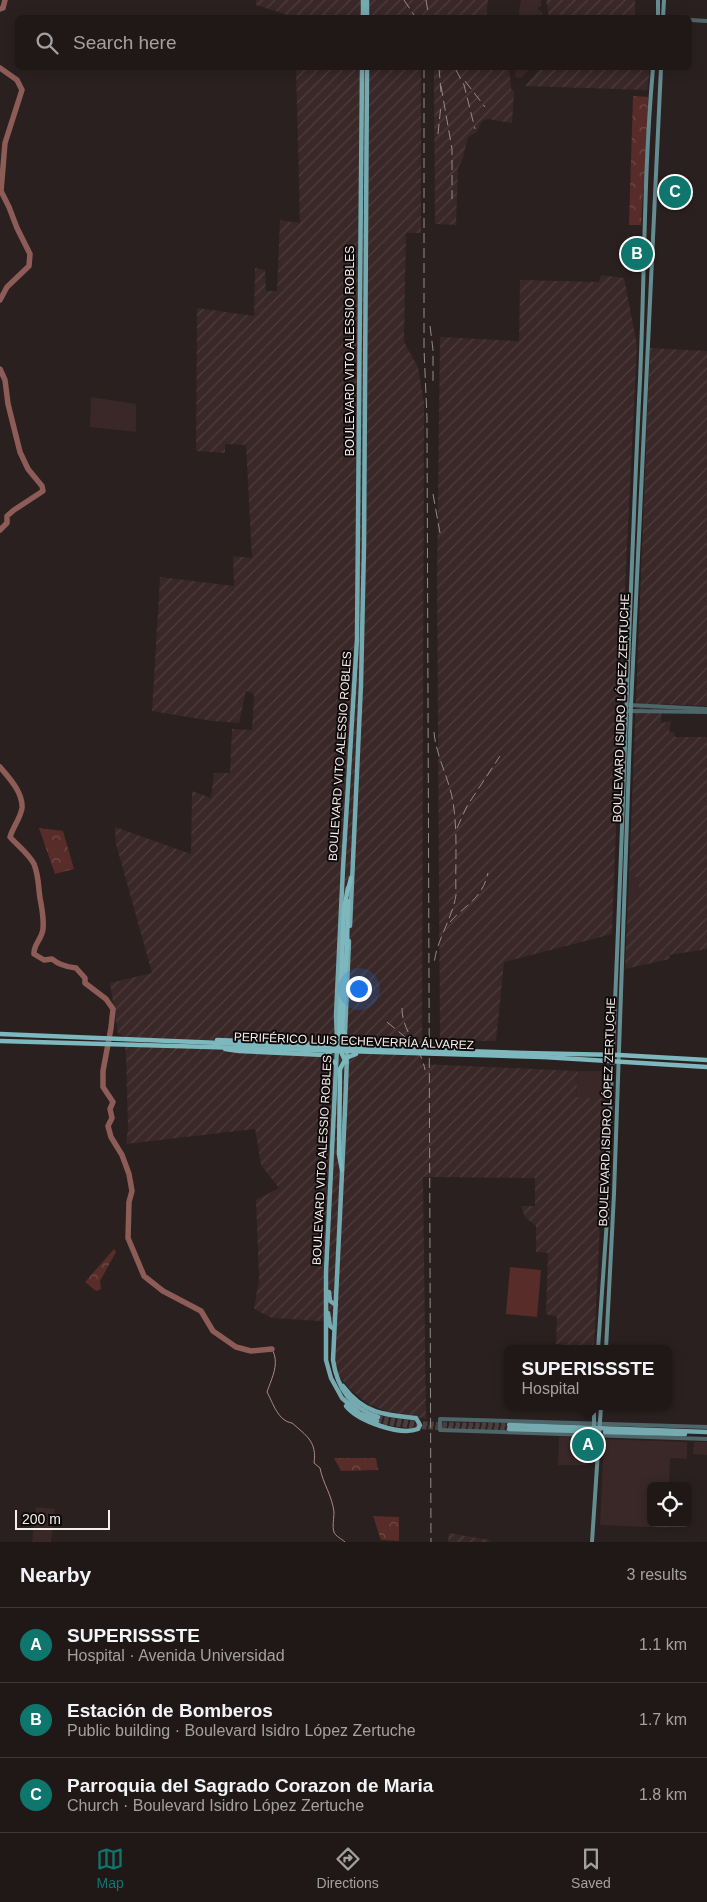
<!DOCTYPE html>
<html lang="en">
<head>
<meta charset="utf-8">
<style>
  body { margin:0; font-family:Arial,sans-serif; background:#2d2524; color:#f1f3f6 }
  .controls { position:absolute; right:15px; bottom:15px; display:grid; overflow:hidden; border-radius:8px; box-shadow:0 2px 12px #0003 }
  .controls button { width:45px; height:45px; display:grid; place-items:center; padding:0; border:0; border-bottom:1px solid #3d3736; background:#201817; color:#f1f3f6; font:25px sans-serif }
  .scale { position:absolute; left:15px; bottom:12px; width:95px; box-sizing:border-box; padding-left:5px; border:2px solid #f5eeed; border-top:0; font-size:14px; line-height:18px; white-space:nowrap; color:#f5eeed; -webkit-text-stroke:4px #100b0b; paint-order:stroke }
  .you { position:absolute; left:358px; top:988px; width:18px; height:18px; margin:-12px; border:4px solid #fff; border-radius:50%; background:#1a73e8; box-shadow:0 0 0 8px #1a73e833 }
  .badge { display:grid; place-items:center; width:32px; height:32px; border-radius:50%; background:#0f766e; color:#fff; font-size:16px; font-weight:700 }
  .pin { position:absolute; translate:-50% -50%; border:2px solid #fff; box-shadow:0 1px 5px #0006 }
  .popup { position:absolute; left:504px; top:1345px; width:168px; height:65px; box-sizing:border-box; display:grid; place-content:center; border-radius:8px; background:#201817; filter:drop-shadow(0 1px 4px #0005); font-size:16px; white-space:nowrap; color:#a2a0a1 }
  .popup b { font-size:19px; color:#f1f3f6 }
  .popup::after { content:''; position:absolute; left:50%; top:100%; margin-left:-10px; border:10px solid transparent; border-top-color:#201817 }
  .list { margin:0; padding:0; list-style:none }
  h2 { display:flex; justify-content:space-between; align-items:center; height:65px; margin:0; padding:0 20px; font-size:21px }
  h2 small { font-size:16px; font-weight:400; color:#a2a0a1 }
  .list li { display:grid; grid-template-columns:32px 1fr auto; gap:15px; align-items:center; box-sizing:border-box; height:75px; padding:0 20px; border-top:1px solid #3d3736 }
  .list b { display:block; font-size:19px; white-space:nowrap }
  .list p { margin:0; font-size:16px; white-space:nowrap; color:#a2a0a1 }
  .list em { font-size:16px; font-style:normal; color:#a2a0a1 }
  .icon { flex:none; width:28px; height:28px; fill:none; stroke:currentColor; stroke-width:2; stroke-linecap:round; stroke-linejoin:round }
  .map { position:relative; flex:none; width:707px; height:1542px; overflow:hidden }
  .search { position:absolute; background:#201817; box-shadow:0 2px 12px #0003; left:15px; right:15px; top:15px; height:55px; display:flex; align-items:center; gap:12px; box-sizing:border-box; padding:0 18px; border-radius:8px; color:#a2a0a1; font-size:19px }
  .sheet { height:290px; background:#201817 }
  nav { display:flex; justify-content:space-around; align-items:center; box-sizing:border-box; height:70px; border-top:1px solid #3d3736; background:#201817; font-size:14px; color:#a2a0a1 }
  nav a { display:grid; justify-items:center; gap:2px }
  nav .on { color:#0f766e }
  .map>svg:first-child { display:block }
</style>
</head>
<body>
<div class="map">
<svg width="707" height="1542" viewBox="0 0 707 1542">
  <defs>
    <pattern id="industrial-furrows" width="10" height="10" patternUnits="userSpaceOnUse" patternTransform="scale(1.25)"><rect width="10" height="10" fill="#392827"/><path d="M-1 1l2-2M0 10L10 0M9 11l2-2" fill="none" stroke="#4c3d3c"/></pattern>
    <pattern id="forest-crowns" width="20" height="18" patternUnits="userSpaceOnUse" patternTransform="scale(1.25)"><rect width="20" height="18" fill="#582c28"/><path d="M2 6a3 3 0 1 1 6 0M12 15a3 3 0 1 1 6 0" fill="none" stroke="#714b48"/></pattern>
  </defs>
  <rect width="100%" height="100%" fill="#2a201f"/>
  <!-- built -->
  <g fill="#392827">
    <polygon points="521,0 541,0 541,7 538,7 538,9 542,12 544,17 518,17"/>
    <polygon points="516,68 532,68 521,78 515,77"/>
    <polygon points="91,397 136,404 136,432 90,427"/>
    <polygon points="629,877 639,877 638,900 628,899"/>
    <polygon points="578,1071 603,1071 606,1075 606,1099 576,1098"/>
    <polygon points="559,1437 590,1437 588,1465 558,1465"/>
    <polygon points="604,1439 687,1442 687,1459 670,1458 669,1486 651,1486 651,1523 669,1523 669,1528 600,1525"/>
    <polygon points="694,1442 707,1442 707,1455 693,1454"/>
    <polygon points="36,1507 55,1509 51,1542 32,1542"/>
  </g>
  <!-- industrial -->
  <g fill="url(#industrial-furrows)">
    <polygon points="256,0 488,0 486,18 294,17 256,5"/>
    <polygon points="546,0 635,0 635,15 656,17 549,17"/>
    <polygon points="296,68 421,68 421,233 406,233 404,342 418,367 424,403 422,1064 578,1071 576,1097 606,1099 594,1349 556,1344 557,1317 546,1314 548,1253 536,1252 536,1226 525,1217 521,1206 535,1206 535,1178 423,1177 426,1419 386,1411 368,1404 352,1391 338,1376 335,1363 335,1322 272,1318 254,1309 259,1279 256,1200 279,1188 261,1165 255,1129 126,1144 128,1128 126,1056 124,1036 118,1034 110,983 152,973 116,844 115,827 191,854 192,791 211,798 214,773 230,773 232,729 252,730 254,694 246,691 239,723 212,721 152,711 160,577 234,586 233,556 252,558 246,445 225,444 225,453 196,451 197,308 254,316 255,268 265,270 266,291 277,291 280,220 300,223"/>
    <polygon points="434,68 509,68 511,89 514,91 512,123 488,119 482,121 477,132 468,137 462,161 458,168 456,225 435,224"/>
    <polygon points="540,68 650,68 647,90 525,86"/>
    <polygon points="601,275 624,278 637,345 625,587 612,934 504,962 496,1041 440,1041 437,579 440,337 519,341 520,280 599,282"/>
    <polygon points="650,348 707,351 707,706 662,704 661,723 671,721 669,732 674,732 675,737 707,737 707,949 669,955 670,959 625,969 628,899 638,899 639,877 629,877"/>
    <polygon points="449,1533 489,1540 489,1542 448,1542"/>
  </g>
  <!-- grass -->
  <polygon fill="#582c28" points="510,1267 541,1270 537,1317 506,1314"/>
  <!-- forest -->
  <g fill="url(#forest-crowns)">
    <polygon points="633,96 648,97 645,186 643,190 641,225 629,225"/>
    <polygon points="39,828 63,831 74,869 55,874"/>
    <polygon points="114,1249 116,1252 100,1281 101,1289 96,1291 85,1282"/>
    <polygon points="334,1458 376,1458 378,1470 341,1471"/>
    <polygon points="373,1516 399,1517 399,1541 381,1540"/>
  </g>
  <g fill="none" stroke-linecap="round" stroke-linejoin="round">
    <!-- stream -->
    <path stroke="#ad8884" stroke-width="1" d="M272,1349C280,1364 272,1377 267,1392C273,1403 278,1421 292,1423C307,1436 317,1442 314,1463L320,1468C323,1484 332,1495 334,1512C334,1518 332,1527 334,1532C335,1536 342,1539 345,1542"/>
    <!-- river -->
    <g stroke="#8e5c57" stroke-width="5.5">
      <polyline points="0,9 3,8 5,0"/>
      <polyline points="0,68 17,80 22,90 5,143 1,191 9,207 17,228 30,254 29,266 7,287 0,300"/>
      <polyline points="0,369 5,380 8,404 20,452 28,469 42,486 43,491 14,510 7,516 7,523 0,530"/>
      <path d="M0,767C9,778 23,792 22,808C21,817 13,827 10,837C17,845 29,854 34,864C39,877 38,885 40,898C42,909 44,917 43,929C42,939 33,945 34,954L44,960L52,959C59,965 67,967 76,968L85,978V983L106,999L113,1009L111,1028L103,1071V1087L113,1102L110,1109L112,1118L108,1126L111,1137L122,1155L129,1174L132,1191L129,1202L128,1238L144,1276L163,1291L201,1311L213,1331L236,1347L251,1351L272,1349"/>
    </g>
    <!-- primary-tunnel -->
    <g stroke="#483f3e" stroke-width="4.5" stroke-dasharray="4.5 2" stroke-linecap="butt">
      <path d="M378,1417C420,1427 466,1424 509,1425"/>
      <path d="M377,1421C420,1430 466,1428 509,1429"/>
    </g>
    <!-- tertiary -->
    <g stroke="#4d6669" stroke-width="4">
      <polyline points="690,20 707,21"/>
      <polyline points="629,705 707,709"/>
      <polyline points="628,711 707,712"/>
      <polyline points="707,1427 440,1419 440,1430 707,1439"/>
    </g>
    <!-- secondary -->
    <g stroke="#648d91" stroke-width="4">
      <polyline points="658,18 658,0"/>
      <polyline points="663,18 664,0"/>
      <path d="M598,1349L607,1220L608,1154C621,903 627,652 639,400C645,290 643,178 653,68"/>
      <polyline points="606,1349 614,1194 631,705 661,68"/>
      <polyline points="594,1406 594,1428 598,1439"/>
      <polyline points="592,1542 601,1406"/>
    </g>
    <!-- primary -->
    <g stroke="#75aab0" stroke-width="4.5">
      <polyline points="363,18 363,0"/>
      <polyline points="367,18 367,0"/>
      <polyline points="350,926 361,684 364,547 367,68"/>
      <path d="M349,941L345,1033L347,1056L345,1110L333,1360C337,1388 351,1408 378,1417"/>
      <polyline points="337,1040 336,1015 343,868 357,639 362,68"/>
      <polyline points="337,1048 326,1272 326,1360 331,1378 342,1398 359,1413 377,1421"/>
      <polyline points="329,1292 330,1301 336,1305"/>
      <polyline points="328,1313 330,1326 334,1329"/>
      <path d="M343,1386C364,1414 385,1415 416,1418L420,1425L418,1429C400,1436 358,1421 346,1406"/>
      <polyline points="509,1425 707,1432"/>
      <polyline points="509,1429 580,1431"/>
      <polyline points="605,1432 685,1434"/>
    </g>
    <!-- trunk -->
    <g stroke="#7cb8be" stroke-width="4.5">
      <polyline points="348,890 351,878"/>
      <polyline points="347,944 348,901"/>
      <polyline points="0,1034 244,1044"/>
      <polyline points="217,1040 337,1045"/>
      <polyline points="0,1041 244,1048"/>
      <polyline points="339,1048 346,1062"/>
      <polyline points="225,1049 239,1051 325,1055 335,1063"/>
      <polyline points="524,1053 619,1055 707,1060"/>
      <polyline points="325,1055 335,1049 339,1041 344,909 348,888"/>
      <polyline points="543,1057 707,1067"/>
      <polyline points="339,1154 342,1170"/>
    </g>
    <!-- rail -->
    <g stroke="#938b8a" stroke-width="1" stroke-dasharray="10 5" stroke-linecap="butt">
      <polyline points="404,0 416,18"/>
      <polyline points="426,0 429,18"/>
      <polyline points="424,68 424,349 427,418 431,1542"/>
      <polyline points="439,68 441,92"/>
      <polyline points="456,70 464,85 475,129"/>
      <polyline points="465,81 485,107"/>
      <polyline points="441,86 452,149 452,199"/>
      <polyline points="438,134 441,105"/>
      <polyline points="430,326 433,350 433,384"/>
      <polyline points="433,494 440,533"/>
      <path d="M434,732C436,756 449,778 453,802C458,833 455,864 456,895C452,920 436,940 434,965"/>
      <polyline points="457,828 467,806 500,756"/>
      <path d="M450,922C466,904 482,899 488,873"/>
      <path d="M402,1008C402,1032 421,1047 425,1070"/>
      <polyline points="387,1022 410,1041"/>
    </g>
    <!-- trunk-bridge -->
    <g stroke="#7cb8be" stroke-width="4.5">
      <polyline points="347,944 342,1030 348,1041 360,1046"/>
      <polyline points="244,1044 524,1053"/>
      <polyline points="244,1048 543,1057"/>
      <polyline points="339,1154 340,1069 346,1058 356,1054"/>
    </g>
  </g>
  <g text-anchor="middle" stroke-width="4" stroke-linejoin="round" paint-order="stroke">
    <!-- street labels -->
    <g font-size="12" fill="#f5eeed" stroke="#100b0b">
      <text transform="translate(350 351) rotate(-90)" y="4">BOULEVARD VITO ALESSIO ROBLES</text>
      <text transform="translate(621 708) rotate(-88)" y="4">BOULEVARD ISIDRO LÓPEZ ZERTUCHE</text>
      <text transform="translate(340 756) rotate(-86)" y="4">BOULEVARD VITO ALESSIO ROBLES</text>
      <text transform="translate(354 1041) rotate(2)" y="4">PERIFÉRICO LUIS ECHEVERRÍA ÁLVAREZ</text>
      <text transform="translate(607 1112) rotate(-88)" y="4">BOULEVARD ISIDRO LÓPEZ ZERTUCHE</text>
      <text transform="translate(322 1160) rotate(-87)" y="4">BOULEVARD VITO ALESSIO ROBLES</text>
    </g>
  </g>
</svg>
<div class="controls">
<button><svg class="icon" aria-label="locate" viewBox="0 0 24 24"><circle cx="12" cy="12" r="6"/><path d="M12 2v4M12 18v4M2 12h4M18 12h4"/></svg></button>
</div>
<div class="scale">200 m</div>
<div class="you"></div>
<div class="pin badge" style="left:588px;top:1445px">A</div>
<div class="popup"><b>SUPERISSSTE</b>Hospital</div>
<div class="pin badge" style="left:637px;top:254px">B</div>
<div class="pin badge" style="left:675px;top:192px">C</div>
<div class="search"><svg class="icon" aria-label="search" viewBox="0 0 24 24"><circle cx="10" cy="10" r="6"/><path d="M15 15l6 6"/></svg>Search here</div>
</div>
<section class="sheet">
<h2>Nearby<small>3 results</small></h2>
<ul class="list">
<li><span class="badge">A</span><div><b>SUPERISSSTE</b><p>Hospital · Avenida Universidad</p></div><em>1.1 km</em></li>
<li><span class="badge">B</span><div><b>Estación de Bomberos</b><p>Public building · Boulevard Isidro López Zertuche</p></div><em>1.7 km</em></li>
<li><span class="badge">C</span><div><b>Parroquia del Sagrado Corazon de Maria</b><p>Church · Boulevard Isidro López Zertuche</p></div><em>1.8 km</em></li>
</ul>
</section>
<nav>
<a class="on"><svg class="icon" aria-label="map" viewBox="0 0 24 24"><path d="M3 6l6-2 6 2 6-2v14l-6 2-6-2-6 2zM9 4v14M15 6v14"/></svg>Map</a>
<a><svg class="icon" aria-label="directions" viewBox="0 0 24 24"><path d="M12 3l9 9-9 9-9-9zM9 14v-3h6M13 9l2 2-2 2"/></svg>Directions</a>
<a><svg class="icon" aria-label="saved" viewBox="0 0 24 24"><path d="M7 4h10v16l-5-4-5 4z"/></svg>Saved</a>
</nav>
</body>
</html>
